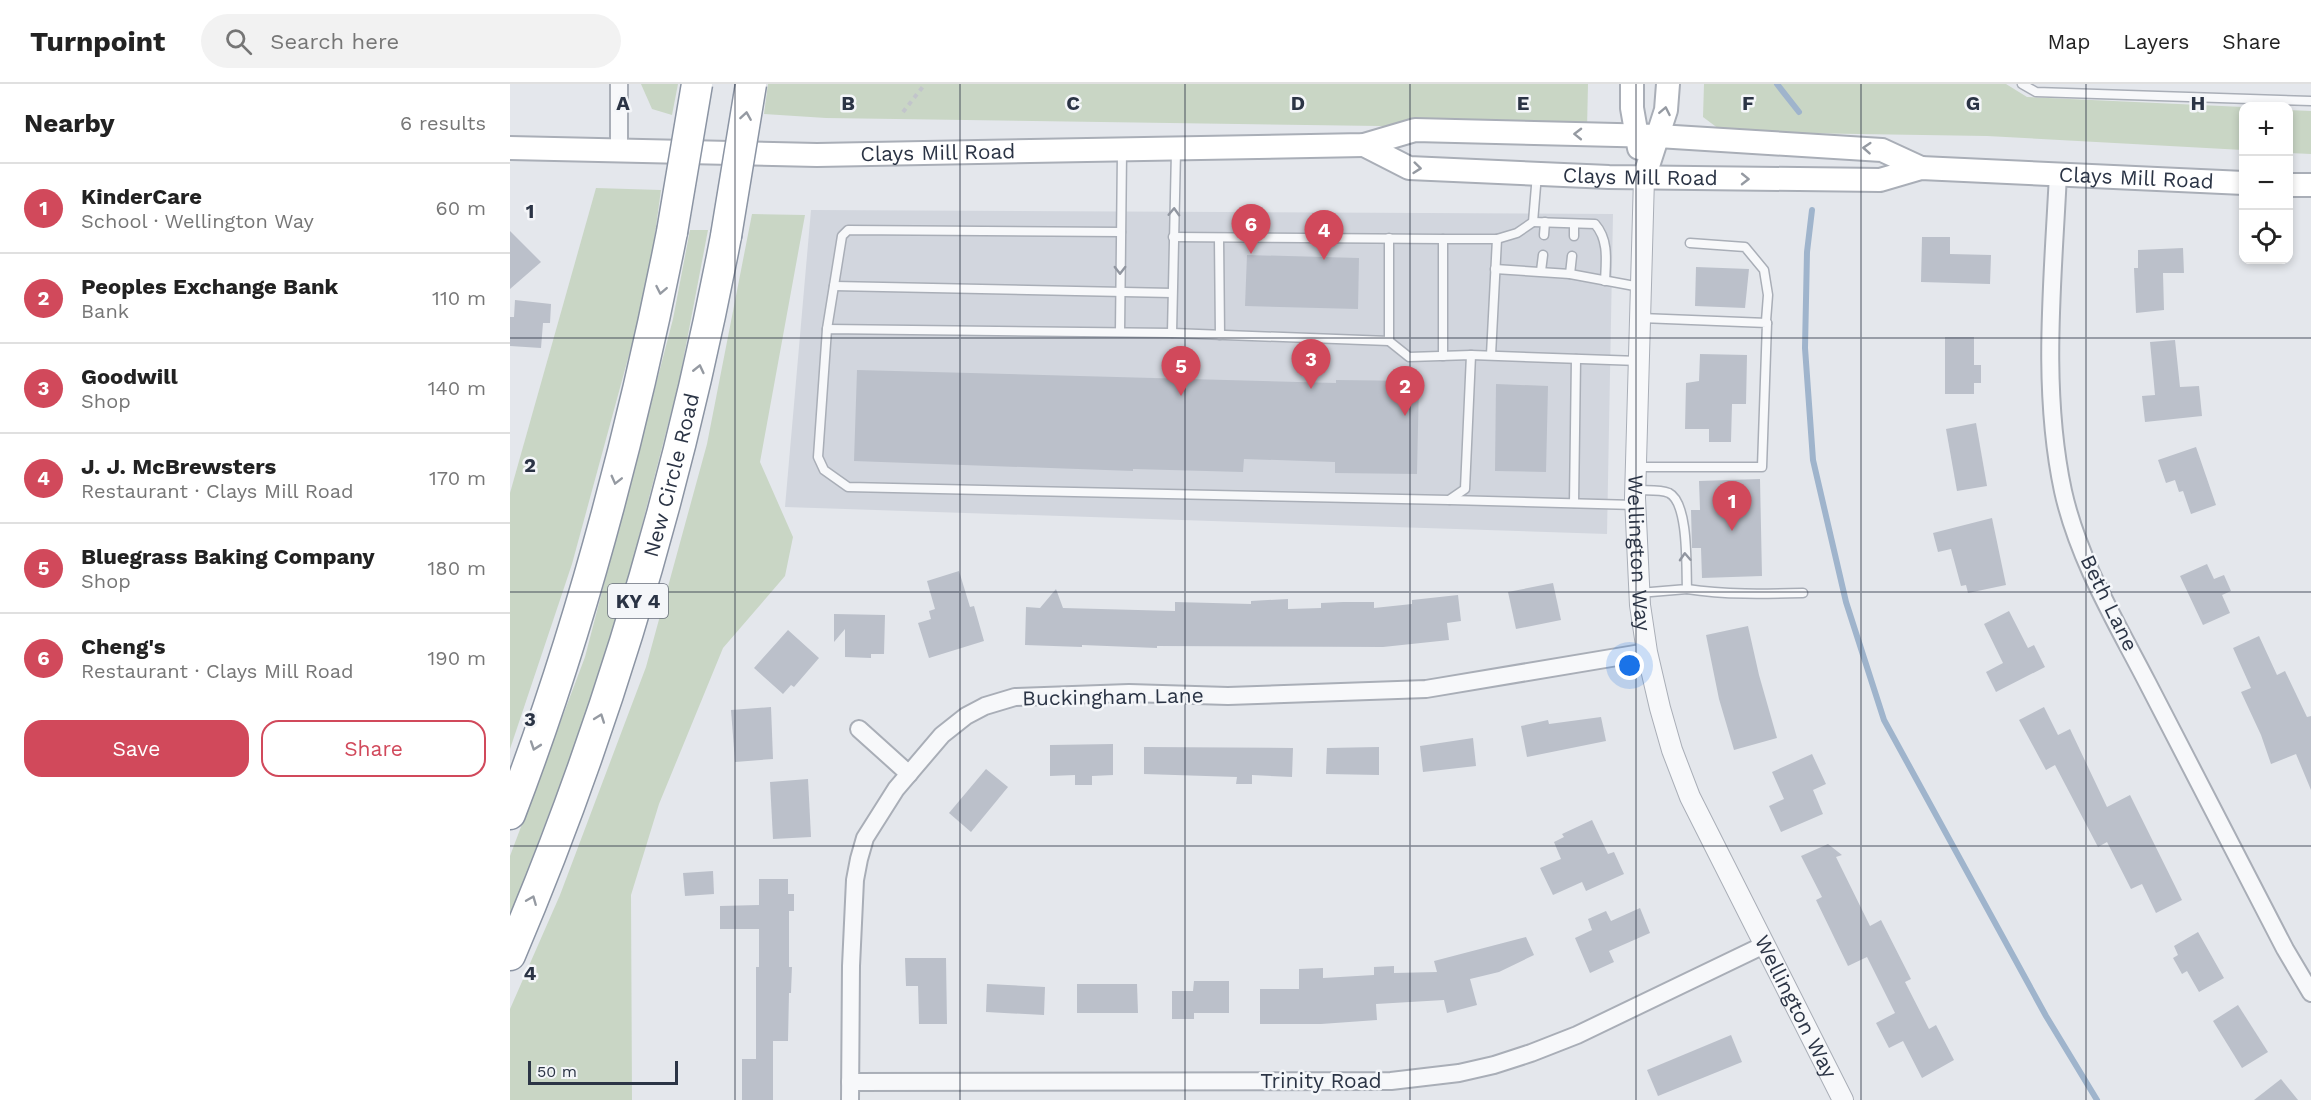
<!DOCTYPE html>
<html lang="en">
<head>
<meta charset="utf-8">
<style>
  body { margin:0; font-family:"Work Sans",sans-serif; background:#f2f2f2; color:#222 }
  .controls { position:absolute; right:18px; top:18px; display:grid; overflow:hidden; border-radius:12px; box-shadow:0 3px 9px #0003 }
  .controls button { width:54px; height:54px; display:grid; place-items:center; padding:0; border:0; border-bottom:2px solid #e0e0e0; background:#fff; color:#222; font:30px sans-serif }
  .scale { position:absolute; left:18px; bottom:15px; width:150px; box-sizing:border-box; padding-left:6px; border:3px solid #2b3445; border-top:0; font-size:16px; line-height:21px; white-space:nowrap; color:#2b3445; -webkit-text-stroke:4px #f4f6f9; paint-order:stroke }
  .you { position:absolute; left:1120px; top:582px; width:21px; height:21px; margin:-15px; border:4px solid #fff; border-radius:50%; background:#1a73e8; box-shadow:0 0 0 9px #1a73e833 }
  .badge { display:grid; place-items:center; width:39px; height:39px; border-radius:50%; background:#d1495b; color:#fff; font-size:20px; font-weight:700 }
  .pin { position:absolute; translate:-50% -50px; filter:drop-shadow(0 2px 3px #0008) }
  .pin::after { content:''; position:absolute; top:32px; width:21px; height:18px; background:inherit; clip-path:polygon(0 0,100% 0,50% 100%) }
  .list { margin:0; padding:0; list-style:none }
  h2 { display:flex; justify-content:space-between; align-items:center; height:78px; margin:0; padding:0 24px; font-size:26px }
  h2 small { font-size:20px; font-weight:400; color:#767676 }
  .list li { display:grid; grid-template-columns:39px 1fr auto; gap:18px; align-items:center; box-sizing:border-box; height:90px; padding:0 24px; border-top:2px solid #e0e0e0 }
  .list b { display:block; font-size:22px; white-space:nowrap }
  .list p { margin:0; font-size:20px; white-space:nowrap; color:#767676 }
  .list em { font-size:20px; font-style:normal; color:#767676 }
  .actions { display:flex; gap:12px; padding:18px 24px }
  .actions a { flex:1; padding:14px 0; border:2px solid #d1495b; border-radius:18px; text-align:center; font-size:21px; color:#d1495b }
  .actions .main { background:#d1495b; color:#fff }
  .icon { flex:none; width:33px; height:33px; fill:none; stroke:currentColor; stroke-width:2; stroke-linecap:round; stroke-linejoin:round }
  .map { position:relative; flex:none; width:1801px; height:1016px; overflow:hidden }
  header { display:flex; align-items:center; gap:36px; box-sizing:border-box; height:84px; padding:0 30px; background:#fff; border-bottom:2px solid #e0e0e0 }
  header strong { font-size:28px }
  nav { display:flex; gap:33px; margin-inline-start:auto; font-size:21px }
  .search { width:420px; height:54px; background:#f2f2f2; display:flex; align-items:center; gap:15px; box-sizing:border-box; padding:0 21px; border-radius:33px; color:#767676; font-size:22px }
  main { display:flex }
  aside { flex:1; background:#fff }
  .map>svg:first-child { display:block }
</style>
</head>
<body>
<header>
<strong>Turnpoint</strong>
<div class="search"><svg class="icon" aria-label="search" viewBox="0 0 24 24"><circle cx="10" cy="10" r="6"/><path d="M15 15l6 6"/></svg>Search here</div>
<nav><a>Map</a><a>Layers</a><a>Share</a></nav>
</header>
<main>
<aside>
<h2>Nearby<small>6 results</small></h2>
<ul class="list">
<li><span class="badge">1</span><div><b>KinderCare</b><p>School · Wellington Way</p></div><em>60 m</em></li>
<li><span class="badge">2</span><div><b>Peoples Exchange Bank</b><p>Bank</p></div><em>110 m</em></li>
<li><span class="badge">3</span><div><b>Goodwill</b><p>Shop</p></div><em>140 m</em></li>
<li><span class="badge">4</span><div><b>J. J. McBrewsters</b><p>Restaurant · Clays Mill Road</p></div><em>170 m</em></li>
<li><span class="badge">5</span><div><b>Bluegrass Baking Company</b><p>Shop</p></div><em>180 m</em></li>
<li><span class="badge">6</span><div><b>Cheng's</b><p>Restaurant · Clays Mill Road</p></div><em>190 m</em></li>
</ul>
<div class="actions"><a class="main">Save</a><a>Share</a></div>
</aside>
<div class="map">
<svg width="1801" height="1016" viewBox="0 0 1801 1016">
  <rect width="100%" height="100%" fill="#e4e7ec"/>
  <!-- built -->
  <polygon fill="#d2d6de" points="301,126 1103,130 1097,450 275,423"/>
  <!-- green -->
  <g fill="#c9d6c5">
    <polygon points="131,0 168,0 162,31 142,25"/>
    <polygon points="258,0 1078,0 1077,45 316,34 254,30"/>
    <polygon points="1194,0 1496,0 1517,13 1733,23 1733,66 1477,52 1213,48 1193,33"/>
    <polygon points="1778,26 1801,27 1801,70 1779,69"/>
    <polygon points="86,104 151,106 138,201 62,480 0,665 0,409"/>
    <polygon points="242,130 295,131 250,378 283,453 275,492 213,564 149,720 121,811 122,1016 0,1016 0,925 50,811 136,583 197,360"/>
    <polygon points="180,146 198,146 169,298 96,580 0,832 0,772 75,573 163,235"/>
  </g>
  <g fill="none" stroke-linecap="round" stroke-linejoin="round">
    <!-- stream -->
    <g stroke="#9fb4cc" stroke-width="6">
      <polyline points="1267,0 1289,28"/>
      <polyline points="1302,126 1297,168 1295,264 1303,376 1336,518 1374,636 1536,932 1587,1016"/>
    </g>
  </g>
  <!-- building -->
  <g fill="#bbc0ca">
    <polygon points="0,147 31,178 0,205"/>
    <polygon points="1412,153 1440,153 1440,170 1481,171 1480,200 1411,198"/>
    <polygon points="1673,164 1674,189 1653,189 1654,226 1626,229 1624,184 1628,184 1628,166"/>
    <polygon points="737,171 849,174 848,225 735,222"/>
    <polygon points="1186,183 1239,185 1235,224 1185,222"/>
    <polygon points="5,216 41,220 40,239 33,239 31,264 0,262 0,233 4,233"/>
    <polygon points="1435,253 1464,253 1464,281 1471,281 1471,299 1464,299 1464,310 1435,310"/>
    <polygon points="1665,256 1670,303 1689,302 1692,332 1635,338 1632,312 1645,311 1640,258"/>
    <polygon points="1190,270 1237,271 1236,320 1222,320 1221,358 1199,358 1199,345 1175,345 1176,299 1189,297"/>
    <polygon points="347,286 826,299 826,296 909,297 907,390 825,389 825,378 734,375 733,388 623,385 623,387 344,377"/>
    <polygon points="986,300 1038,302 1036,388 985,387"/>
    <polygon points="1466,339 1477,402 1447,407 1436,345"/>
    <polygon points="1686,363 1706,421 1681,430 1673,407 1669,408 1665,396 1656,399 1648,376"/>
    <polygon points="1250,395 1252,492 1192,494 1191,464 1182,464 1181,426 1190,426 1189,397"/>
    <polygon points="1482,434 1496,501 1458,509 1456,501 1451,502 1441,465 1428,468 1423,449"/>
    <polygon points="1697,480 1704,495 1714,491 1721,507 1712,511 1720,529 1693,541 1670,492"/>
    <polygon points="449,487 460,523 464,522 474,557 419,574 408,539 421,535 419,527 425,525 417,497"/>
    <polygon points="1043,499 1051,536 1006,545 998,508"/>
    <polygon points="546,505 553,524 665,527 665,518 741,520 741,517 778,515 778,525 811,524 811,519 833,518 864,518 864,524 902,520 902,516 948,511 951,537 937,539 939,556 873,563 647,562 647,564 572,561 572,563 515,561 516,523 530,524"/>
    <polygon points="1499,527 1518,564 1524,561 1535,583 1486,608 1476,588 1493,579 1474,540"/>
    <polygon points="324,530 375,531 374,570 361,570 361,574 335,573 335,545 324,558"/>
    <polygon points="1238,542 1249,591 1267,654 1224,666 1209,615 1196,551"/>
    <polygon points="278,546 309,574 284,603 281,601 273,610 244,584"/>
    <polygon points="1749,552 1767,591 1775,587 1797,633 1801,632 1801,706 1786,670 1761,680 1751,651 1731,608 1741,604 1723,564"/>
    <polygon points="261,623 263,675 225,678 221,626"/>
    <polygon points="1534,623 1548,651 1560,645 1597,723 1620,711 1672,816 1646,829 1632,800 1621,805 1597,758 1588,763 1545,681 1536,686 1509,636"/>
    <polygon points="1091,633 1096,657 1017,673 1011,642 1038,636 1039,640"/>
    <polygon points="963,654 966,682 913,688 910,662"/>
    <polygon points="603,660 603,691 582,692 582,701 565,701 565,691 540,692 540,661"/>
    <polygon points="634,663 783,664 782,693 742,691 742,700 726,700 727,693 634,690"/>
    <polygon points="869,663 869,691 816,690 817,664"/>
    <polygon points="1302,670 1316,700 1303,706 1313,730 1271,748 1259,722 1274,715 1262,688"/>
    <polygon points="476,685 498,703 461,748 439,729"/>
    <polygon points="298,695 301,753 263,755 260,698"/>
    <polygon points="1082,736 1098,770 1104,768 1114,790 1076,807 1072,798 1043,811 1030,784 1051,775 1044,758 1054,753 1052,750"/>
    <polygon points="1318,760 1332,771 1326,773 1360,842 1371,836 1401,895 1395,898 1419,945 1426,941 1444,976 1412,994 1393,957 1379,964 1366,939 1385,929 1357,873 1338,882 1306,816 1312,813 1291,772"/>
    <polygon points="203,787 204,810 175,812 173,789"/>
    <polygon points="249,795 278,795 278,810 284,810 284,827 279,827 279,883 282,883 281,909 279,909 278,957 263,957 263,1016 232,1016 232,975 246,975 246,883 249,883 249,845 210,845 210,822 249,821"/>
    <polygon points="1130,824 1140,849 1099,867 1104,878 1080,889 1065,854 1082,846 1078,835 1096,827 1101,837"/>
    <polygon points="1688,848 1714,894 1689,908 1677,887 1672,890 1663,874 1668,871 1664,862"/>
    <polygon points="1016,853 1024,871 989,888 960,895 967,921 937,929 934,916 866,920 867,936 811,940 750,940 750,905 789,905 789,885 813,884 813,894 864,891 864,883 884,882 884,889 927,888 924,877"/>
    <polygon points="395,874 436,874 437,940 409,940 408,902 396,902"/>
    <polygon points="684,897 719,897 719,929 684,929 684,935 662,935 662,907 683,907"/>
    <polygon points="477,900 535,903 534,931 476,928"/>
    <polygon points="567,900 627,900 628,929 567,929"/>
    <polygon points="1728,921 1758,968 1732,984 1703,937"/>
    <polygon points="1221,951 1232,978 1148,1012 1137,986"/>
    <polygon points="1771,995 1788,1016 1744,1016"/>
  </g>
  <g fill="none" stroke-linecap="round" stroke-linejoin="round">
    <defs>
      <g id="service">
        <polyline points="1512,0 1526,8 1801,17"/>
        <path d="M1023,138L1085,140C1099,156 1096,177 1095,197"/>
        <polyline points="1034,151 1035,138"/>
        <polyline points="1064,152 1064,140"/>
        <polyline points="663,153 933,155 933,272"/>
        <polyline points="709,154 710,251"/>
        <polyline points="933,155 987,155 981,271"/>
        <polyline points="987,155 1007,149 1023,138 1027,90"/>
        <polyline points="1180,159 1235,163 1254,186 1258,211 1256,237 1257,239"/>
        <polyline points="985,185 1060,190 1130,203"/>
        <polyline points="1031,187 1033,171"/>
        <polyline points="1060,190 1062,172"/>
        <polyline points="324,202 662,209"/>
        <polygon points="317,245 662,249 879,257 899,273 961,271 955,405 939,416 338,403 314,386 308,373"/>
        <polyline points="317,245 332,152 338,146 611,148"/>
        <polyline points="610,248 612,68"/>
        <polyline points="662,249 666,67"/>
        <polyline points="879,257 879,154"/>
        <polyline points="961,271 1129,277"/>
        <polyline points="1126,383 1252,383 1257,239 1131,234"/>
        <path d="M1125,406C1136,407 1149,405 1159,409C1179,419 1176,484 1177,505L1129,509"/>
        <polyline points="940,416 1125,421"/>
        <polyline points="1064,419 1066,275"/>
        <path d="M1177,505C1216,511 1254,510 1293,509"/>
      </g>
      <g id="minor">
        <polyline points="109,68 109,0"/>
        <path d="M1548,90C1543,195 1531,304 1553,407C1568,475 1606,538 1637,598C1683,687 1729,776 1775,865L1801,909"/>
        <polyline points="349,645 399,690"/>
        <polyline points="340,998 881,997 949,989 984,981 1021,969 1067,951 1254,861"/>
        <polyline points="340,1016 341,882 345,796 349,775 355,754 386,705 432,651 456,632 475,622 505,613 619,609 718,612 916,605 1137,568"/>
      </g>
      <g id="tertiary">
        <path id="s1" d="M1134,94L1125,414L1130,521L1137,568L1150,624L1162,666L1180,713L1333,1016"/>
      </g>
      <g id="secondary">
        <polyline points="1122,0 1122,24 1129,64"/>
        <path id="s2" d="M854,61L899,84L1099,93L1370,96L1411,84L1734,99"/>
        <path id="s3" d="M0,64L307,71L854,61L905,46L1148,52L1372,66L1411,84"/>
        <polyline points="1134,94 1156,26 1158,0"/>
        <polyline points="1778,101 1801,101"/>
      </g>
      <g id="motorway">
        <path d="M0,730C72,542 123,346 162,148"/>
        <path id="s4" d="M0,871C99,639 169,398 216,152"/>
      </g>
    </defs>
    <!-- service casing -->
    <use href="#service" stroke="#a9aeb7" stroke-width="11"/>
    <!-- minor casing -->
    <use href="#minor" stroke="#a9aeb7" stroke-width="20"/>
    <!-- tertiary casing -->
    <use href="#tertiary" stroke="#a9aeb7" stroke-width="22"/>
    <!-- secondary casing -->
    <use href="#secondary" stroke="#a9aeb7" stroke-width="26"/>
    <!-- motorway casing -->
    <use href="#motorway" stroke="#8b94a3" stroke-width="33"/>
    <!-- path -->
    <polyline stroke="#c2c5cb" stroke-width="4" stroke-dasharray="4.5 4.5" stroke-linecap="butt" points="393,28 415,0"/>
    <!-- service -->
    <use href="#service" stroke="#f7f8fa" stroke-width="8"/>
    <!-- minor -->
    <use href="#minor" stroke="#f7f8fa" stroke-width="16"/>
    <!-- tertiary -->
    <use href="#tertiary" stroke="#f7f8fa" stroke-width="20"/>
    <!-- secondary -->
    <use href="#secondary" stroke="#fff" stroke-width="22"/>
    <!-- motorway -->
    <use href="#motorway" stroke="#fff" stroke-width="30"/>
    <defs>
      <g id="motorway-bridge">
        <polyline points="162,148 187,0"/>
        <polyline points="216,152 241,0"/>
      </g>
    </defs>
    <!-- motorway-bridge casing -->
    <use href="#motorway-bridge" stroke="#8b94a3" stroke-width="33" stroke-linecap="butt"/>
    <!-- motorway-bridge -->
    <use href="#motorway-bridge" stroke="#fff" stroke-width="30"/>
  </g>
  <!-- one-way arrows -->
  <defs><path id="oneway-chevron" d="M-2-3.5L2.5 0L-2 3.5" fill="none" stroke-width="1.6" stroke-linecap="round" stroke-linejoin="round" transform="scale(1.5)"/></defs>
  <g stroke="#959aa2">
    <use href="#oneway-chevron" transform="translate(1155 27) rotate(-79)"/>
    <use href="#oneway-chevron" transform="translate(236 32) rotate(-81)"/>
    <use href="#oneway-chevron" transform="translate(1068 50) rotate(-179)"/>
    <use href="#oneway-chevron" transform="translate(1357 64) rotate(-176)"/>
    <use href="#oneway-chevron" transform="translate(907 84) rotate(6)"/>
    <use href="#oneway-chevron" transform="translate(1235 95) rotate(1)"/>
    <use href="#oneway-chevron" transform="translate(151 206) rotate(101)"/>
    <use href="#oneway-chevron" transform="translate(189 285) rotate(-77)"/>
    <use href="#oneway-chevron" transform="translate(106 396) rotate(104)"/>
    <use href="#oneway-chevron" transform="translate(90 634) rotate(-70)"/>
    <use href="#oneway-chevron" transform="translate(25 662) rotate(109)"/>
    <use href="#oneway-chevron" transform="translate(22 816) rotate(-68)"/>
  </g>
  <g stroke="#9196a0">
    <use href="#oneway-chevron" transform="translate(664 128) rotate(-88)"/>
    <use href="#oneway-chevron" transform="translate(610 186) rotate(90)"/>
    <use href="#oneway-chevron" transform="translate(1175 473) rotate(-93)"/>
  </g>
  <!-- grid -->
  <path fill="none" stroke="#2b3445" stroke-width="1.5" stroke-opacity="0.55" d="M225,0V1016M450,0V1016M675,0V1016M900,0V1016M1126,0V1016M1351,0V1016M1576,0V1016M0,254H1801M0,508H1801M0,762H1801"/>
  <g text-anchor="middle" stroke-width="5" stroke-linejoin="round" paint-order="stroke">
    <!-- shield labels -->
    <rect fill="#f4f6f9" stroke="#676e7b" stroke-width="1.5" x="98" y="500" width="60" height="34" rx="4.5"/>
    <g font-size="20" font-weight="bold" fill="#2b3445">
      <text x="128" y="524">KY 4</text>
    </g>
    <!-- street labels -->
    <g font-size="21" fill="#2b3445" stroke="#f4f6f9">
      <text dy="7" stroke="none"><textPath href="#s3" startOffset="428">Clays Mill Road</textPath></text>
      <text dy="7" stroke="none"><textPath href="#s2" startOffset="282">Clays Mill Road</textPath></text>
      <text dy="7" stroke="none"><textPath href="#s2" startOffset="780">Clays Mill Road</textPath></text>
      <text dy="7" stroke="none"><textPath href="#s4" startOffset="507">New Circle Road</textPath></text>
      <text dy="7" stroke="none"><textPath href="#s1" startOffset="375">Wellington Way</textPath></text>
      <text transform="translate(1599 519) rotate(64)" y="7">Beth Lane</text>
      <text transform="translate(603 613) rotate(-1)" y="7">Buckingham Lane</text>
      <text dy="7" stroke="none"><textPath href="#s1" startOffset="861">Wellington Way</textPath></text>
      <text x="811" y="1004">Trinity Road</text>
    </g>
  </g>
  <g font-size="20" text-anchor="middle" font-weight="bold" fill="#2b3445" stroke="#f4f6f9" stroke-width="5" stroke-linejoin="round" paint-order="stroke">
    <text x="113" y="26">A</text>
    <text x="338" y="26">B</text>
    <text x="563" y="26">C</text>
    <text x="788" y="26">D</text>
    <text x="1013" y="26">E</text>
    <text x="1238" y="26">F</text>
    <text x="1463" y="26">G</text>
    <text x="1688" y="26">H</text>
    <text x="20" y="134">1</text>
    <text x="20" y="388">2</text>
    <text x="20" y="642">3</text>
    <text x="20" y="896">4</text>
  </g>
</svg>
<div class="controls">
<button>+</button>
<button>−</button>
<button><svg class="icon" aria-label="locate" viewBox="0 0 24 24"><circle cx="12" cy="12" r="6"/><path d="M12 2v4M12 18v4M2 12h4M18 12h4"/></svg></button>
</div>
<div class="scale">50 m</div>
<div class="you"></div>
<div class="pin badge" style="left:1222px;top:447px">1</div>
<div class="pin badge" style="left:895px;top:332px">2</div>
<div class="pin badge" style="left:801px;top:305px">3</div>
<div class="pin badge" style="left:814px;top:176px">4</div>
<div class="pin badge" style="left:671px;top:312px">5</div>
<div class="pin badge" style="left:741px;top:170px">6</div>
</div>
</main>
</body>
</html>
